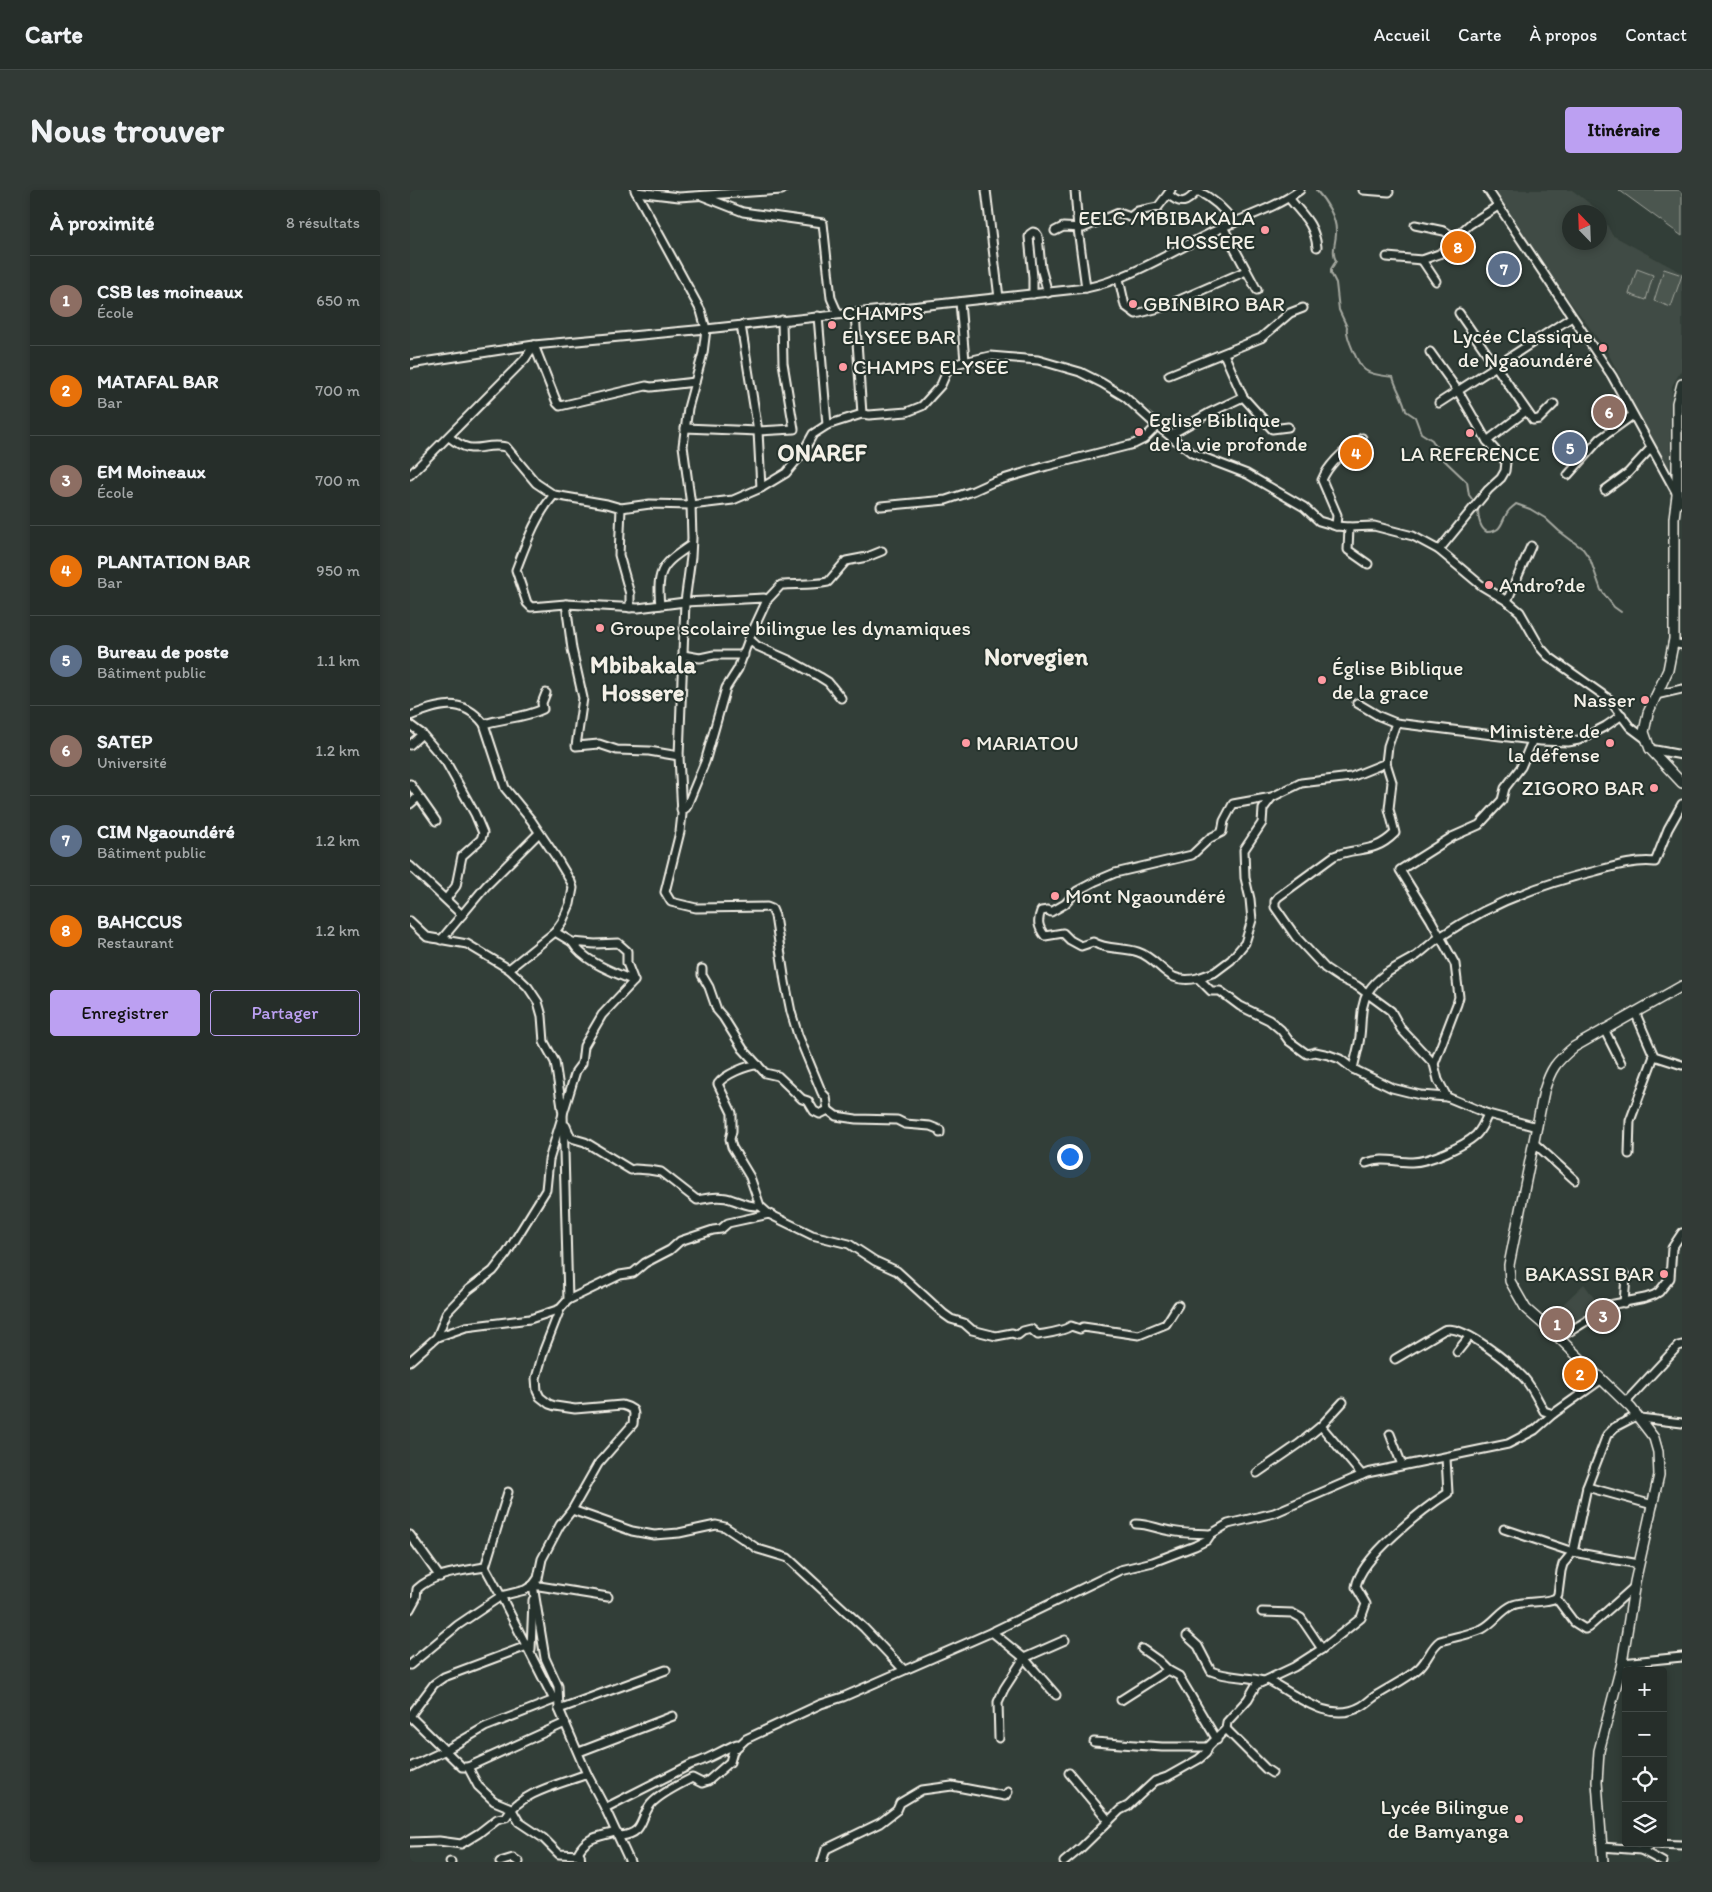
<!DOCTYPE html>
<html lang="fr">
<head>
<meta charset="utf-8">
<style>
  body { margin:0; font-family:Itim,sans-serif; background:#323a36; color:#f1f3f6 }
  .controls { position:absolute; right:15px; bottom:15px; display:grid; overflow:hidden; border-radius:5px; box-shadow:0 2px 8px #0003 }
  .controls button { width:45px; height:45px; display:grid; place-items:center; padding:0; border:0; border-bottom:1px solid #424a47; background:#262e2a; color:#f1f3f6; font:25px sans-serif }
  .compass { position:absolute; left:1152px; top:15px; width:45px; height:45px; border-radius:50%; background:#262e2a; box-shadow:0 2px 8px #0003; rotate:337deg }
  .you { position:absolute; left:659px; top:966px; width:18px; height:18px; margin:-12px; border:4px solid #fff; border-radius:50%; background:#1a73e8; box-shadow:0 0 0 8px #1a73e833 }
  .badge { display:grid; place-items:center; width:32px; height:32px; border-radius:50%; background:#bca0f2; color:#fff; font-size:16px; font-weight:700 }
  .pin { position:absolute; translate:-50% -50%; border:2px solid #fff; box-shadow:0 1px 5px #0006 }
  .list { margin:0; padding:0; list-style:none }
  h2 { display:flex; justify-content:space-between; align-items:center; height:65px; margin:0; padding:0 20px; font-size:21px }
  h2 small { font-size:16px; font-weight:400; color:#a4a8a8 }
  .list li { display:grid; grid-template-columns:32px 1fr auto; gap:15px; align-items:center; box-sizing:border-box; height:90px; padding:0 20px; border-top:1px solid #424a47 }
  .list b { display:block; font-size:19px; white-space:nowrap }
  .list p { margin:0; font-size:16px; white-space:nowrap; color:#a4a8a8 }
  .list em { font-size:16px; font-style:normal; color:#a4a8a8 }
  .actions { display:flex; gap:10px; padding:15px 20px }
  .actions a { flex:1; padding:11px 0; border:1px solid #bca0f2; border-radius:5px; text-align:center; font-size:18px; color:#bca0f2 }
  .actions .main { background:#bca0f2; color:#111 }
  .icon { flex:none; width:28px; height:28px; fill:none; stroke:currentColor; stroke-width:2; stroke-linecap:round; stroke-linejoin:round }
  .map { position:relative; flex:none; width:1272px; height:1672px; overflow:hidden; border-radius:5px }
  header { display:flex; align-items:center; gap:30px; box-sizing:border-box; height:70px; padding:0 25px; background:#262e2a; border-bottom:1px solid #424a47 }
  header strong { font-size:24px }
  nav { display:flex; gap:28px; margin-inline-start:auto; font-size:18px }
  .intro { display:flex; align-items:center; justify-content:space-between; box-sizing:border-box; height:120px; padding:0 30px }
  h1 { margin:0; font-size:35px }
  .button { padding:12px 22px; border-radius:5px; background:#bca0f2; color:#111; font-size:18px; font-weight:700 }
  main { display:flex; gap:30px; padding:0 30px }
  aside { flex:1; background:#262e2a; border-radius:5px; box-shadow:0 2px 8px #0003 }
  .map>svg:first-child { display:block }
</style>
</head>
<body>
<header>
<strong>Carte</strong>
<nav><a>Accueil</a><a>Carte</a><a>À propos</a><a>Contact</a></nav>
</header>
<div class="intro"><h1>Nous trouver</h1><a class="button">Itinéraire</a></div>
<main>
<aside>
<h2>À proximité<small>8 résultats</small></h2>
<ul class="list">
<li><span class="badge" style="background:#8d6e63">1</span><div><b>CSB les moineaux</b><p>École</p></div><em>650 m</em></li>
<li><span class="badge" style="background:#e8710a">2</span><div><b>MATAFAL BAR</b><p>Bar</p></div><em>700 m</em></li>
<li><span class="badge" style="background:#8d6e63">3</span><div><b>EM Moineaux</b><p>École</p></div><em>700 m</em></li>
<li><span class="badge" style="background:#e8710a">4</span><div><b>PLANTATION BAR</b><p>Bar</p></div><em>950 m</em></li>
<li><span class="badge" style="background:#5c6f8a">5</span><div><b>Bureau de poste</b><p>Bâtiment public</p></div><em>1.1 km</em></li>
<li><span class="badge" style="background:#8d6e63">6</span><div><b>SATEP</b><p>Université</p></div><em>1.2 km</em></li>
<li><span class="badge" style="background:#5c6f8a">7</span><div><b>CIM Ngaoundéré</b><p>Bâtiment public</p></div><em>1.2 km</em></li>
<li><span class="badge" style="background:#e8710a">8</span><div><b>BAHCCUS</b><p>Restaurant</p></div><em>1.2 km</em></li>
</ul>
<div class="actions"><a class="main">Enregistrer</a><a>Partager</a></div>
</aside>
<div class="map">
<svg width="1272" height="1672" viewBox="0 0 1272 1672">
  <rect width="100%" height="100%" fill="#323e38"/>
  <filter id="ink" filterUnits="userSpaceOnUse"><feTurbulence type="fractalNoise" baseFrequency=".02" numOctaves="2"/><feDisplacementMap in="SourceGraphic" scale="10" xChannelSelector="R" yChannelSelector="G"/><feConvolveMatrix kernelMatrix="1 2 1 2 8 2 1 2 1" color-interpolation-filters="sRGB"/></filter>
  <g filter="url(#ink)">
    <!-- built -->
    <g fill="#404b44" fill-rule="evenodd">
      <path d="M1085,0H1162L1191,22L1202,45L1272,83V179L1262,196L1260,279H1257L1197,161L1153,102ZM1160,22H1190V52H1160Z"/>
      <polygon points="1174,1094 1189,1115 1153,1141 1141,1126"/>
    </g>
    <!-- green -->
    <g fill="#4c564f" stroke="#a0a49c">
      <polygon points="1209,0 1272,0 1272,46"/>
      <polygon points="1227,79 1243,85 1236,110 1219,104"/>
      <polygon points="1254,79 1272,85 1261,117 1244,111"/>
    </g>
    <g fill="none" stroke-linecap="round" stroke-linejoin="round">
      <!-- stream -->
      <g stroke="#a6a9a1" stroke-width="2">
        <path d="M906,0C916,11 927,28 926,43C926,52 921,62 926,71L921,79V83L926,93L929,120L937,137C935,145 948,175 955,180C961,185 975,186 983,187C986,199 994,209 996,221L1005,227L1011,243L1022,250L1033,269L1057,292L1059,305L1065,313"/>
        <path d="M1068,317C1068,326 1069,338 1077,342C1092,341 1090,335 1097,323C1099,319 1103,317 1106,314L1120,319L1135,328L1149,341L1173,359L1180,369L1191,400L1204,417L1211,422"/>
      </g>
      <defs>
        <g id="minor">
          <polyline points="225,0 291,121 296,139 293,163 278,218 273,256 281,315 282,348 281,367 275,412 269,566 272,624 270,642 255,702 261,712 286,718 357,717 362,719 365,726 375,792 381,822 388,845 412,903 416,907 418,920"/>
          <polyline points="576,0 589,108"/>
          <polyline points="665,0 668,39 676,98"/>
          <path d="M786,0C802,8 814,18 824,33"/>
          <polyline points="953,0 979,2"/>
          <polyline points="1078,0 1202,186 1272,313"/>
          <polyline points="226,2 269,7 372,0"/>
          <path d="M758,4C771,16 777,13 787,1"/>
          <polyline points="292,6 333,22 413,33 421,108 428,124"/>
          <path d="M879,8C893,26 904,33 907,57"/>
          <polyline points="1005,35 1034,41 1047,49"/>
          <polyline points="813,37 847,100"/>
          <polyline points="645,41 653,37 673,38 706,24 709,23 720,27 728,21 748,17 761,0"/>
          <polyline points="977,67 1012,70 1029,64 1043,55 1050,43 1060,34 1088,16"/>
          <polyline points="1012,70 1026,91"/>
          <polyline points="709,89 715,116 726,124 753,117 836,81"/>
          <polyline points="623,104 623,87 619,47 620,44 623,42 626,43 628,46 631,78 638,103"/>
          <polyline points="550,112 555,171"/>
          <polyline points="445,123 452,224"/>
          <polyline points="1049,123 1123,230 1129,229 1144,214"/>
          <polyline points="408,126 417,235"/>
          <polyline points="331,135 348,241 351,298"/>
          <polyline points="124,155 147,213 150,216 236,196 241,197 285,192"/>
          <polyline points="1020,162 1048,201 1077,251 1096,272 1095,281 1091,288 1078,300 1029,360"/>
          <path d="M0,174L124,155L296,139L676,98C722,88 762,61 805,41C833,27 864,19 890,0"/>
          <polyline points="759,185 851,148 880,123 893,118"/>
          <polyline points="833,207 862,239 878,237"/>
          <polyline points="1029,213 1162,127"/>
          <polyline points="275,238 348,241 384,239 373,173 372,130"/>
          <polyline points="760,245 799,223 833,207 814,164"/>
          <path d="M39,247C65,268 70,252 96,257L126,293L144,305L197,314L211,318L240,314L281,315L323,310L351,298L376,283L392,264L403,244L417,235L452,224L459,225L497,222L512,216L531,195L538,179L545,174L580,166L628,170L670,182L692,193L715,207L747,236L782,263L837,284L894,317L909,331L926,336L939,337L964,336L987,342L1003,346L1029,360L1072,396L1097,411L1110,422L1130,457L1138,466L1199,509L1220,537L1236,549"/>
          <polyline points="1077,251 1116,221"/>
          <polyline points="0,285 115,169 124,155"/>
          <polyline points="1158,285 1190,249 1223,225"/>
          <polyline points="1195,300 1218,283 1241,258"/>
          <path d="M144,305C126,325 116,354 106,380L117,413L121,417L156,414L228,418L275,412L354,408L357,410L339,449L328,479L316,498L295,572L276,618L271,619"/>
          <polyline points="471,316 536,310 563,301 583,292 637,276 724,254 734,249 747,236"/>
          <polyline points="211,318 209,365 220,404 220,418"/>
          <path d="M926,336L927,325L912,290C919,273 936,259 952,248"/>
          <polyline points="939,337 938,360 958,374"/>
          <path d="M357,410L371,395C387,394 403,395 418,392L436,371L457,367L472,361"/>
          <polyline points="1097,411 1121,356"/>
          <polyline points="156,414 162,459 173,508 166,556 189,554 207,560 239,561 269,566"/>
          <path d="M250,415C246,379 253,374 281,355"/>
          <polyline points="339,449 347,456 381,471 410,487 418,492 431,508"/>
          <polyline points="1263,453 1272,455"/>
          <polyline points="273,465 290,468 304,465 334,465"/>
          <polyline points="1246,505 1272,499"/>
          <polyline points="947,513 969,526 986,533 1131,551 1158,552 1169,550 1196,536 1212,525"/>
          <path d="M0,526C28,515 52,506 74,534L95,598L121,630L146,667L161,692L163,698L160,714L152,732L145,742L99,779"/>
          <path d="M986,533L978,556L976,573L941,587L891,593L862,607L823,614L814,631L812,642L800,648L782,665L705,683L686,691L667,701L655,714L641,722L638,720L631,721C627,731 628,737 635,746L653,743L660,750L671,756L683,752C696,760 713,757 728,762C752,770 755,796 788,788L801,801H810L830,816L859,830L871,840L879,851L897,864L905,862L919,865L930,869L943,879L982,898L1010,905L1037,907L1078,924L1127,937"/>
          <path d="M74,534C93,528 115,528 133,519L132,513L136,503"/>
          <polyline points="0,535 12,544 0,555"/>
          <polyline points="12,544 36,572 65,624 73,643 71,649 52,666 46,696 36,709"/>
          <polyline points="1240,559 1272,565"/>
          <path d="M976,573L982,592L979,619L985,643C963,665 948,656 924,666L868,707L865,711V717L886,747L915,778L930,788L947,796L981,821L991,839L1024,874L1028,890L1037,907"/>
          <polyline points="0,594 26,631"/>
          <polyline points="0,614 8,607"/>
          <polyline points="0,676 52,725"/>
          <polyline points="0,731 17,747 57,754 99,779 118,797 128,812 132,826 134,852 145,872 153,924 158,1110 150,1119 134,1160 126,1188 127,1201 130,1207 139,1214 145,1216 165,1219 212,1215 218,1217 223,1220 224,1224 223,1234 188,1274 162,1320 150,1335 132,1369 128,1388 123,1395 115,1400 91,1406 144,1510 75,1537 36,1560 0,1577"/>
          <polyline points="31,750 76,696 129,643"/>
          <path d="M162,752C174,772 204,782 224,791"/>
          <polyline points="292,779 292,785 299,797 307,820 313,827 333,859 355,883 368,886 392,909 398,911 404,921 410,924 418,920 426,926 446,929 487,930 495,934 520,936 530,940 530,943"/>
          <polyline points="788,788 805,782 821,770 835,753 842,730 840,709 835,688 834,660 852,633 853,619 862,607"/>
          <polyline points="1225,822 1244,866 1272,875"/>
          <polyline points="1194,839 1211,873"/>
          <polyline points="1024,874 1047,814 1049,807 1045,774 1021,730 990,680 1042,647 1069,635 1092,610 1095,598 1111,577 1123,549"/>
          <path d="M348,875C337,875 314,885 308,894L322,923V941L320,949L322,957L340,987L350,1016"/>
          <path d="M943,879C945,868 949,857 950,846C952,831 950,816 958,802C969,784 989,776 1006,766C1014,760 1021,753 1030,747C1077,715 1130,694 1186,681C1205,676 1225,670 1245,672L1258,639L1272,614"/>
          <path d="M156,936L161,948L175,952L221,980L225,979L239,980L251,982L287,1010C299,1008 311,1005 323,1010C333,1013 339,1017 350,1016L359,1024"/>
          <polyline points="1124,953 1165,990"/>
          <polyline points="1219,964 1220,931 1244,866"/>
          <path d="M956,973C972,967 986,972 1002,972C1019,972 1054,956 1066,945C1071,940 1075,931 1078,924"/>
          <path d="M158,1110L210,1085L223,1083L235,1073L260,1060L270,1051L303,1040L311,1039L318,1033L359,1024L402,1045L439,1054L465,1071L487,1081L534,1124L541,1129L554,1133L562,1140L586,1146L602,1143L608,1145L613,1141L621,1139L628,1145C639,1143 652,1142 661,1136L670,1139L673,1137L729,1145L756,1134L768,1115"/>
          <polyline points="1214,1113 1216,1086"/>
          <polyline points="27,1147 37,1122 58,1100 83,1081 97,1063 136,1000 139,970 166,881 172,873 174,856 192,825 224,791 217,773 217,761 208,753 185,754 162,752 145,742"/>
          <polyline points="1149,1148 1178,1130 1189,1117 1235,1108 1244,1105 1249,1102 1260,1088 1262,1058 1272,1043"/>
          <polyline points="1047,1162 1059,1147"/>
          <path d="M985,1169L1034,1140C1052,1133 1101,1174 1114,1188C1122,1197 1128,1210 1134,1221L1143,1224"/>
          <polyline points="0,1171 27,1147 56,1137 120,1129 150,1119"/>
          <polyline points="1216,1212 1268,1156 1272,1155"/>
          <polyline points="1230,1228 1272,1233"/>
          <polyline points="911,1236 952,1285"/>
          <polyline points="980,1244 992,1275"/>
          <polyline points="847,1283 889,1254 911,1236 933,1212"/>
          <polyline points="1177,1297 1243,1315"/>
          <polyline points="162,1320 222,1341 244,1345 269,1343 306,1335 315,1337 348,1359 378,1368 454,1438 493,1479"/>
          <path d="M726,1334C738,1334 748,1339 761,1341C774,1344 787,1343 801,1344"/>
          <polyline points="1094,1339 1163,1362 1229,1374"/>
          <polyline points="0,1345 30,1387"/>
          <polyline points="75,1377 98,1302"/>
          <polyline points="1146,1408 1164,1432 1175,1439 1179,1437 1224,1397"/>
          <path d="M0,1419L6,1408L7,1399C24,1383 53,1381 75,1377L91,1406L48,1435L0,1475"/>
          <polyline points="852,1422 882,1423 891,1428 912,1459"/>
          <polyline points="582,1442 614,1468 646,1505"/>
          <path d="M777,1446L788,1456L801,1481C818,1488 836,1486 854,1491"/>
          <polyline points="121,1459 123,1410"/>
          <polyline points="732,1459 749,1471 758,1480"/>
          <polyline points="1212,1473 1272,1467"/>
          <path d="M858,1490C886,1505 919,1535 952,1516C957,1513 962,1508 967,1505C981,1496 997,1489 1009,1478C1018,1470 1021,1457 1030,1451C1043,1447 1059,1445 1072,1439C1084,1433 1091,1420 1103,1415C1117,1410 1133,1414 1146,1408L1148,1404L1151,1381L1153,1374L1163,1362L1177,1297L1197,1245L1205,1237L1228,1225"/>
          <polyline points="711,1510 758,1480 769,1486 807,1550"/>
          <polyline points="149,1519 256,1480"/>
          <polyline points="0,1526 52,1577 58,1577 68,1596 84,1611 101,1618 109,1632 133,1648 149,1664 170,1665 171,1672"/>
          <polyline points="0,1526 24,1494 34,1487 117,1456"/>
          <polyline points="816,1539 856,1579 862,1583"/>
          <polyline points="589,1548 588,1512 594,1499 614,1468 655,1450"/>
          <polyline points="684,1552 752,1557 798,1557"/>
          <polyline points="169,1562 263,1526"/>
          <polyline points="58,1577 155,1533"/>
          <polyline points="659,1583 699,1631"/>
          <polyline points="177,1584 195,1618 220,1672"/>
          <path d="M195,1618L282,1574C293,1572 314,1559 327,1554"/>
          <path d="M0,1652L29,1651L51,1654L69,1643L87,1629L96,1627C110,1602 151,1594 177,1584L149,1519L148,1496L135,1468L123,1395L198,1407"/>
          <polyline points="1192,1657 1231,1660 1242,1654 1272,1655"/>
          <polyline points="1231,1660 1253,1672"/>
          <path d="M170,1665L168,1663C177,1646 189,1647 205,1642L211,1646C235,1643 229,1629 241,1614C251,1603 269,1595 282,1588L292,1593L298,1591L320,1572L323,1561L336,1549L411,1514L433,1507L582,1442L710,1380L743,1372L785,1356L797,1350L801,1344L818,1334L864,1323L957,1283L1098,1254L1125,1240L1143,1224L1192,1189"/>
          <polyline points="40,1672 41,1672"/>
          <polyline points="90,1672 103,1668 109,1672"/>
          <polyline points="412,1672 416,1659 470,1633 487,1620 490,1613 512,1600 542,1596 595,1606 598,1602"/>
          <path d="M654,1672L671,1658L710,1620L718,1616L745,1591L757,1587L789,1569L796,1563L798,1557L816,1539L817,1532L838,1509L846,1495L884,1477L912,1459L951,1428L956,1414L946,1397C950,1368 1013,1319 1038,1303L1036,1268"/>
        </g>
        <g id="major">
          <polyline points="1272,194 1267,213 1267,305 1264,328 1264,449 1258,480 1238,523 1234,542 1240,559 1272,593"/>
          <path d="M1193,1672L1187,1592L1189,1561L1212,1473L1225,1392L1249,1285L1248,1262L1244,1248L1221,1218L1149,1148L1116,1119L1100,1091L1099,1075L1134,901C1141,878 1146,872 1164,857L1272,796"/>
        </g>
      </defs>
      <!-- minor casing -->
      <use href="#minor" stroke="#f4f1e8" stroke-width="11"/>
      <!-- major casing -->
      <use href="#major" stroke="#f4f1e8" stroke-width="12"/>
      <!-- minor -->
      <use href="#minor" stroke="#26332d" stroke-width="7"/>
      <!-- major -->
      <use href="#major" stroke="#26332d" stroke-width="9"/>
    </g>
  </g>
  <!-- markers -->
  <g fill="#ff9aa2" stroke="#26332d" stroke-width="2">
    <circle cx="855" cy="40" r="5"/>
    <circle cx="723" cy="114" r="5"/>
    <circle cx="422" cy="135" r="5"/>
    <circle cx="1193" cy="158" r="5"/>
    <circle cx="433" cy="177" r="5"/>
    <circle cx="729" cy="242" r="5"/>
    <circle cx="1060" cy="243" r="5"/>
    <circle cx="1079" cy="395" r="5"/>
    <circle cx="190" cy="438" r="5"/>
    <circle cx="912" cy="490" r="5"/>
    <circle cx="1235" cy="510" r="5"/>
    <circle cx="556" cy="553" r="5"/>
    <circle cx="1200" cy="553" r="5"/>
    <circle cx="1244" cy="598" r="5"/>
    <circle cx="645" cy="706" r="5"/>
    <circle cx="1254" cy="1084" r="5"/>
    <circle cx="1109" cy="1629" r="5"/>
  </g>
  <g text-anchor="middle" stroke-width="4" stroke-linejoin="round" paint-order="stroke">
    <!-- poi labels -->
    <g font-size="21" fill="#f4f1e8" stroke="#26332d" text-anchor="start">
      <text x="845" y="35" text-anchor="end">EELC /MBIBAKALA<tspan x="845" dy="24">HOSSERE</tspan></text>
      <text x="733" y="121">GBINBIRO BAR</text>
      <text x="432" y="130">CHAMPS<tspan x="432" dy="24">ELYSEE BAR</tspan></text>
      <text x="1183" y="153" text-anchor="end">Lycée Classique<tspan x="1183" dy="24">de Ngaoundéré</tspan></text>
      <text x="443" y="184">CHAMPS ELYSEE</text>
      <text x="739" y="237">Eglise Biblique<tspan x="739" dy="24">de la vie profonde</tspan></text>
      <text x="1060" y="271" text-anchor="middle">LA REFERENCE</text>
      <text x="1089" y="402">Andro?de</text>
      <text x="200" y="445">Groupe scolaire bilingue les dynamiques</text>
      <text x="922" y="485">Église Biblique<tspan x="922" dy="24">de la grace</tspan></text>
      <text x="1225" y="517" text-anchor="end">Nasser</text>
      <text x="1190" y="548" text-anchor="end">Ministère de<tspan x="1190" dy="24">la défense</tspan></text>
      <text x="566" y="560">MARIATOU</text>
      <text x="1234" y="605" text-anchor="end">ZIGORO BAR</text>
      <text x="655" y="713">Mont Ngaoundéré</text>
      <text x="1244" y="1091" text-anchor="end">BAKASSI BAR</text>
      <text x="1099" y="1624" text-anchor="end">Lycée Bilingue<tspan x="1099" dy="24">de Bamyanga</tspan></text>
    </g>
    <!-- quarter labels -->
    <g font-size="24" font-weight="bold" fill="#f4f1e8" stroke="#26332d">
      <text x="412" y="271">ONAREF</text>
      <text x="626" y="475">Norvegien</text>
      <text x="233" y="483">Mbibakala<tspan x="233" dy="28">Hossere</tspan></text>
    </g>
  </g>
</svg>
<div class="controls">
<button>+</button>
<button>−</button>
<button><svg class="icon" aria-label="locate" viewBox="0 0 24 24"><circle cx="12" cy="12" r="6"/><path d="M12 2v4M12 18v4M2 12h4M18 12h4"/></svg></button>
<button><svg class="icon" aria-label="layers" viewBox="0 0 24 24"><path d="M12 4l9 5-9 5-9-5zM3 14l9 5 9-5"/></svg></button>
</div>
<svg class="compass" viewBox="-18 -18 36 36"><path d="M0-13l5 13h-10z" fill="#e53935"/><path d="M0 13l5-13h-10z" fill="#a4a8a8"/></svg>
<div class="you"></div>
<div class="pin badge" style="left:1147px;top:1134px;background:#8d6e63">1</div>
<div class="pin badge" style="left:1170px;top:1184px;background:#e8710a">2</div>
<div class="pin badge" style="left:1193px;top:1126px;background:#8d6e63">3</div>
<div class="pin badge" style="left:946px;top:263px;background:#e8710a">4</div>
<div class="pin badge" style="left:1160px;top:258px;background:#5c6f8a">5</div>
<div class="pin badge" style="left:1199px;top:222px;background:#8d6e63">6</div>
<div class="pin badge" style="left:1094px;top:79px;background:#5c6f8a">7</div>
<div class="pin badge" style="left:1048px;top:57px;background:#e8710a">8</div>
</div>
</main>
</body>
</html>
